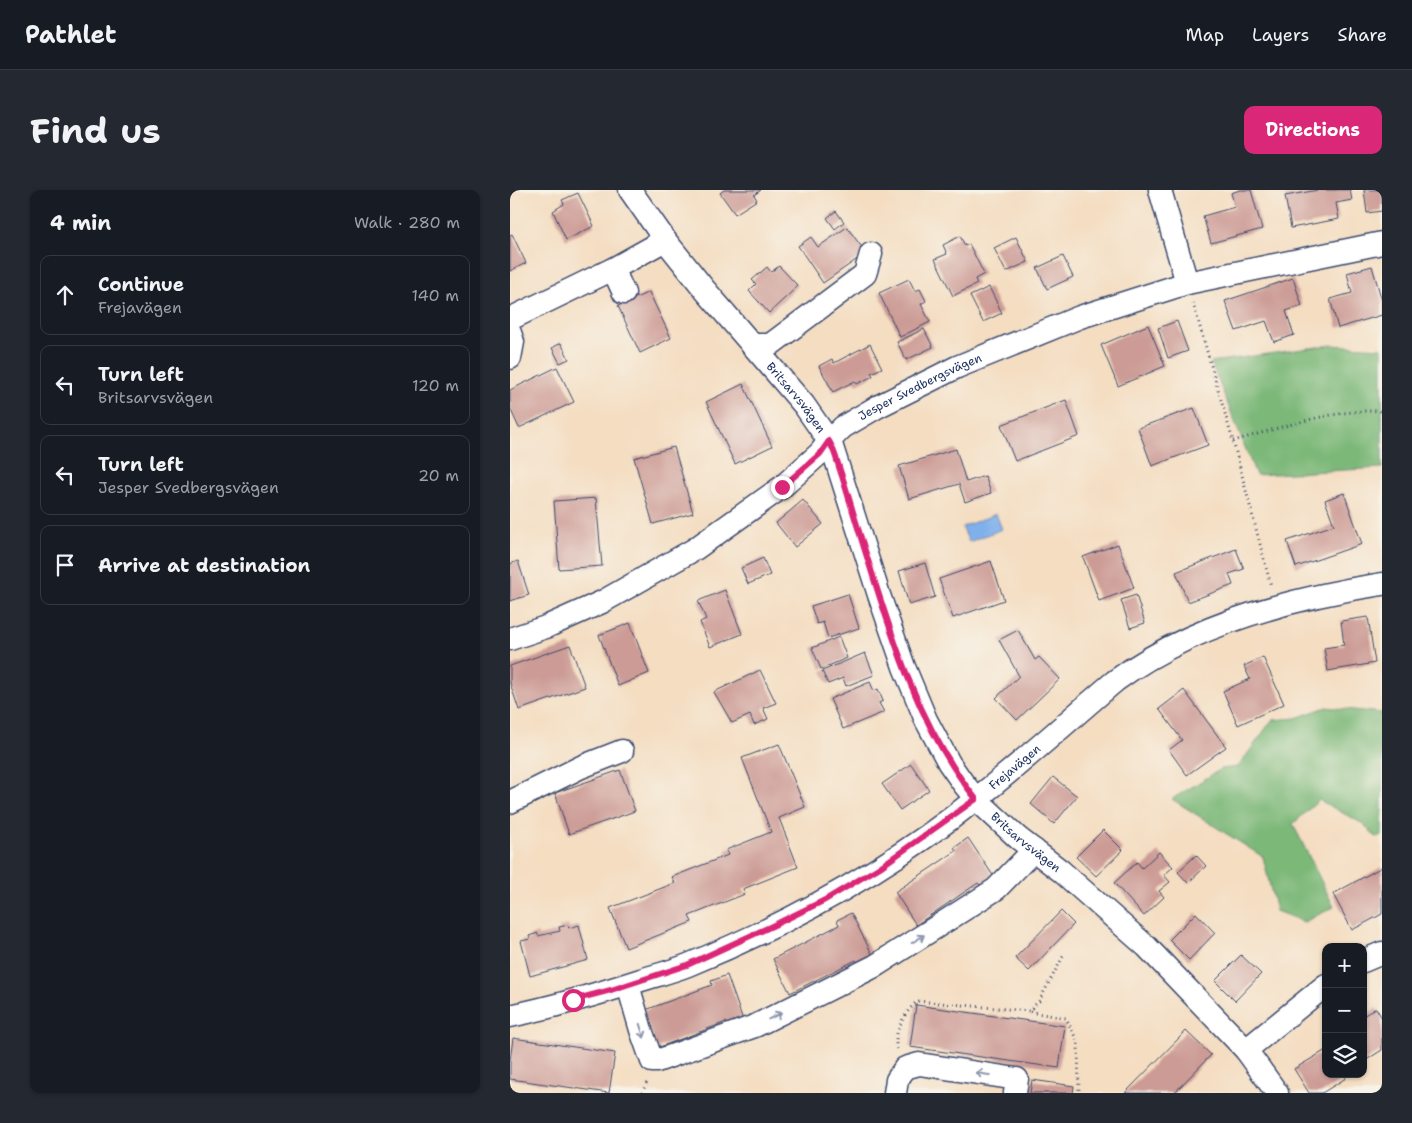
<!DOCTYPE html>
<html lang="en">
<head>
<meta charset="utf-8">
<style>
  body { margin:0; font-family:"Shantell Sans",sans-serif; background:#242831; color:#f1f3f6 }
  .controls { position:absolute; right:15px; bottom:15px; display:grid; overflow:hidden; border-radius:10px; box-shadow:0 1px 4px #0004 }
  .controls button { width:45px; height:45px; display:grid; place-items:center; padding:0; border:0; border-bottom:1px solid #363941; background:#171b24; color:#f1f3f6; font:25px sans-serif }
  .stop { position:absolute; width:15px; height:15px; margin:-11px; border:4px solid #db2777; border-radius:50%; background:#fff }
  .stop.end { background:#db2777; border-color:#fff; box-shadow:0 1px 5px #0008 }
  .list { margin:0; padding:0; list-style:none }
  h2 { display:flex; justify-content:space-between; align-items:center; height:65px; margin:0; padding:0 20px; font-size:21px }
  h2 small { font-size:16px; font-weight:400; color:#9ea1a6 }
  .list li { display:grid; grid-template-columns:32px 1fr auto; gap:15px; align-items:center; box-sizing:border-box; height:80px; margin:0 10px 10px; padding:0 10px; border:1px solid #363941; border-radius:10px }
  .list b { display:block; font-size:19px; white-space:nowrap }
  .list p { margin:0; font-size:16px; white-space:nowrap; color:#9ea1a6 }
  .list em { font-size:16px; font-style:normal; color:#9ea1a6 }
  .icon { flex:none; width:28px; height:28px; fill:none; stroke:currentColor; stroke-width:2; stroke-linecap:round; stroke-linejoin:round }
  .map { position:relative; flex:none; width:872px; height:903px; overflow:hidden; border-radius:10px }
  header { display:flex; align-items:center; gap:30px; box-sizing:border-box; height:70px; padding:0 25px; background:#171b24; border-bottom:1px solid #363941 }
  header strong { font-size:24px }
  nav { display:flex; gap:28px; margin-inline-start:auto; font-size:18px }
  .intro { display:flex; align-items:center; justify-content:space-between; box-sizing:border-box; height:120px; padding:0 30px }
  h1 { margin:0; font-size:35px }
  .button { padding:12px 22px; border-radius:10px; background:#db2777; color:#fff; font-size:18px; font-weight:700 }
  main { display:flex; gap:30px; padding:0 30px }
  aside { flex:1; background:#171b24; border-radius:10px; box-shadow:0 1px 4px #0004 }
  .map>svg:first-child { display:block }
</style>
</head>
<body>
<header>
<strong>Pathlet</strong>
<nav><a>Map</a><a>Layers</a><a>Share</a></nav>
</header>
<div class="intro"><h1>Find us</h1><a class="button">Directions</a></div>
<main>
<aside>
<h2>4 min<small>Walk · 280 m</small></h2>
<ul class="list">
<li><svg class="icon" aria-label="ahead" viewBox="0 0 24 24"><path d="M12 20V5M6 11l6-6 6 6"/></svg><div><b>Continue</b><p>Frejavägen</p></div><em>140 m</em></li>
<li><svg class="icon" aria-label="left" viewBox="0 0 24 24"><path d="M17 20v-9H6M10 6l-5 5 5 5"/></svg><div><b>Turn left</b><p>Britsarvsvägen</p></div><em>120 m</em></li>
<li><svg class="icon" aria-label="left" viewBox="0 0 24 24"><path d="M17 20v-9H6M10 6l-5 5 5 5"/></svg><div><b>Turn left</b><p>Jesper Svedbergsvägen</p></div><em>20 m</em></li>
<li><svg class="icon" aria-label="arrive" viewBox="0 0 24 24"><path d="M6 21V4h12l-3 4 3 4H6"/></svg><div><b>Arrive at destination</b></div></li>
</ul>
</aside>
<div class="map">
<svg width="872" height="903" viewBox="0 0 872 903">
  <rect width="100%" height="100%" fill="#f7f3e8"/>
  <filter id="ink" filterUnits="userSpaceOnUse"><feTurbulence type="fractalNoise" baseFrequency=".02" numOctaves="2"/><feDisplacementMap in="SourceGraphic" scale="10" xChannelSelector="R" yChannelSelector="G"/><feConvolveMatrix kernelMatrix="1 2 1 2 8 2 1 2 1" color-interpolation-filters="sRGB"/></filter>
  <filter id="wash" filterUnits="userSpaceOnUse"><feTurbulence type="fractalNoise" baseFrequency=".0096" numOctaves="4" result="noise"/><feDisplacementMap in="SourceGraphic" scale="20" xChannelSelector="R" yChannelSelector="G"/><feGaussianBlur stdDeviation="1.12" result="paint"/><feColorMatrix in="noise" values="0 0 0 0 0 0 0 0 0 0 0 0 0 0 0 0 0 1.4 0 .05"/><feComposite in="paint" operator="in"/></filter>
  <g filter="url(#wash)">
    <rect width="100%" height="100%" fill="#f4ddc1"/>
    <!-- forest -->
    <g fill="#7cb878" stroke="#4c746b">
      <polygon points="821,155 872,158 872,278 746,285 701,172"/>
      <polygon points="816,517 872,523 872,645 866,647 853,634 809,610 783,634 824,717 794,732 766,721 753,667 662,609 711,579 728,577 762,530 786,528"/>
    </g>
    <!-- water -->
    <polygon fill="#7fb0eb" stroke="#4d70a4" points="486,324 492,339 459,352 452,337"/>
    <g id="blocks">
      <!-- building -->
      <g fill="#cc9b95">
        <polygon points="214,0 251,0 244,5 247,10 225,24 210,3"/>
        <polygon points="730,0 741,0 752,39 701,53 693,26 725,17 721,3"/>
        <polygon points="808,0 840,0 842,10 826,13 829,29 781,38 775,6"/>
        <polygon points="854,0 872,0 872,21 857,23"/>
        <polygon points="68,3 84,36 56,50 43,21 54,14 52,10"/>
        <polygon points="326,21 334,32 325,39 317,28"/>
        <polygon points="337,37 356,63 313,93 288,56 301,47 308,57"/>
        <polygon points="2,44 16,73 0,81 0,45"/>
        <polygon points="450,46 455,56 459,54 474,84 465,89 467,94 443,106 425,69 437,64 433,55"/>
        <polygon points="506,47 518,72 496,82 484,58"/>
        <polygon points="553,66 563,87 537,99 527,78"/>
        <polygon points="269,76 288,96 259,123 239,101 246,94 242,90 257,77 261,82"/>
        <polygon points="862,76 872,111 872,125 828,138 820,109 842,103 837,83"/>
        <polygon points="783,88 792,116 776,121 784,145 764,152 756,131 726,141 715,111"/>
        <polygon points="399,89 405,101 410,99 416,111 411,114 420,132 390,147 369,103"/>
        <polygon points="479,97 492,123 473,132 460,106"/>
        <polygon points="139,102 161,148 130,163 108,116"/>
        <polygon points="667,131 678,161 658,168 648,138"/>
        <polygon points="638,135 655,176 608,196 591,155"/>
        <polygon points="414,139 423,157 396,170 387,152"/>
        <polygon points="51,153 59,169 50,173 42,158"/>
        <polygon points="360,154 372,178 361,183 363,186 347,194 345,191 323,202 309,176 322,169 324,173"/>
        <polygon points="47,177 64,212 9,238 0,218 0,200"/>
        <polygon points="233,194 262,256 225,274 196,212"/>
        <polygon points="556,210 569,246 505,271 491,235"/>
        <polygon points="684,218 698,255 642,276 628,238"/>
        <polygon points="164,257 183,323 143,334 124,268"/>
        <polygon points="446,259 456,292 475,286 481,303 455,312 449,294 399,309 389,276"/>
        <polygon points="834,303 852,354 786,377 777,351 824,335 815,310"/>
        <polygon points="86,308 92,376 49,379 44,311"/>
        <polygon points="293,310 313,334 285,357 266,333"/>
        <polygon points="608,354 624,398 589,411 573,367"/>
        <polygon points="726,359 734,379 719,384 723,395 678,412 666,382"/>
        <polygon points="253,368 260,385 238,394 231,378"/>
        <polygon points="8,371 19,405 0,411 0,374"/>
        <polygon points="481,371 494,410 443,428 429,389"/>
        <polygon points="415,373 425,407 399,415 389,381"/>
        <polygon points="215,400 232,444 200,457 190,432 196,429 188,411"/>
        <polygon points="338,404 349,438 318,448 313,432 307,434 301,416"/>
        <polygon points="626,405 635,433 620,438 611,410"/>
        <polygon points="858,427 865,473 818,481 814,458 834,455 831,431"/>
        <polygon points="120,433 139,483 108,496 89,445"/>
        <polygon points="508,440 525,470 529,467 550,489 507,530 486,508 509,486 489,450"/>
        <polygon points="329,447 337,468 311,479 302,458"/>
        <polygon points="60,455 75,497 9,520 0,493 0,476"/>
        <polygon points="355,463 364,485 336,496 333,488 318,494 312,481"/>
        <polygon points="753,467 774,514 728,535 713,501 740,489 734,476"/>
        <polygon points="250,480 266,513 253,518 258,529 244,535 240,525 222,533 204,502"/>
        <polygon points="360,492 364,501 368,499 373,511 369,513 374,522 333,539 320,509"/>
        <polygon points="674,500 716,557 677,585 659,560 672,550 649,519"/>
        <polygon points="269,554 295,617 269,628 288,677 233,699 235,704 179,726 182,732 116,758 100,718 165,693 162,687 218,665 216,660 261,642 232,568"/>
        <polygon points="401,574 419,600 390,620 372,594"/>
        <polygon points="110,580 125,621 59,644 45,603"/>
        <polygon points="543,587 567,606 544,634 521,614"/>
        <polygon points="593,640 613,660 586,686 566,667"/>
        <polygon points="458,648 484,687 471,696 468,693 406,735 385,702 446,661 444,658"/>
        <polygon points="649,662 663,677 654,685 660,692 649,701 654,707 634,726 604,693 627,672 632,678"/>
        <polygon points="686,665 696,676 678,693 668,682"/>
        <polygon points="872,677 872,724 842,740 823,704"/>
        <polygon points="551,721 564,734 519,781 505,768"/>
        <polygon points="341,723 363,766 348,774 346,770 280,803 263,769 329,735 327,730"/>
        <polygon points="686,723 705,743 679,770 659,750"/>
        <polygon points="58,735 59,738 69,735 78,770 20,786 11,751 20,749 19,746 28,743 28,746 50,741 49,737"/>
        <polygon points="731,765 751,784 725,811 705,791"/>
        <polygon points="217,785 233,830 218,836 216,832 147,858 133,821 202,795 201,791"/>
        <polygon points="406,815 555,836 549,878 400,857"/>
        <polygon points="866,818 872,828 872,860 853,872 853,826"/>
        <polygon points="676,841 701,865 664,903 615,903"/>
        <polygon points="3,848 105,863 99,903 0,889 0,871"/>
        <polygon points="816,860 816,884 834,884 836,888 812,903 799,903 784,879"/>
        <polygon points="522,890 564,896 563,903 520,903"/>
      </g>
    </g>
  </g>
  <g filter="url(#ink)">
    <use href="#blocks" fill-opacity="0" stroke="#3c496d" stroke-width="1"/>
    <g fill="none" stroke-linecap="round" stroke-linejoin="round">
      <defs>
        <g id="minor">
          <path id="s1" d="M120,0L155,50L195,100L294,215L321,254L369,405L394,477L416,530L439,573L453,593L466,609L508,648L551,681L637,757L736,860L767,903"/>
          <polyline points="650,0 677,93"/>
          <polyline points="103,79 155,50"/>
          <polyline points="0,129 103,79 114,103"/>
          <polyline points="0,143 3,152 0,168"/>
          <polyline points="242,155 260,155 355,84 361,64"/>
          <path id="s2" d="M0,449L36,437L92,412L185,359L272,297L310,263L319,251L333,237L367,217L447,177L570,127L677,93L872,53"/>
          <polyline points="0,612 71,577 112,561"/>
          <polyline points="853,771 872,763"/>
          <polyline points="118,795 131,840 142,871 147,871 245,836 365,776 486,699 524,660"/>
          <path id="s3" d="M0,826C44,817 88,804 131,790C147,785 163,781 178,775C281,733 380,678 466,609C514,571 559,530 605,491C679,436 782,408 872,394"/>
          <polyline points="736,860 816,795"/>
          <polyline points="385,903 387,890 395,878 409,874 507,889 505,903"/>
        </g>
      </defs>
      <!-- minor casing -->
      <use href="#minor" stroke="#3c496d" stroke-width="25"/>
      <!-- path -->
      <g stroke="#3c496d" stroke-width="3" stroke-dasharray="1 4" stroke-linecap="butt">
        <polyline points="683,113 723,251 761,396"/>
        <path d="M723,251C771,238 821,219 872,221"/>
        <polyline points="520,822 556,828 568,853 569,903"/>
        <path d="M387,859C382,844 396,820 408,811L519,821L529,811L555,763"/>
        <polyline points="0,902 2,903"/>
        <polyline points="132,903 137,892"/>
      </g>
      <!-- minor -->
      <use href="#minor" stroke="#fff" stroke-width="22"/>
    </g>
    <!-- one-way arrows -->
    <defs><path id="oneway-shaft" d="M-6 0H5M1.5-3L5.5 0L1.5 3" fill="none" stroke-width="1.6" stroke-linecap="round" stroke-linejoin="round" transform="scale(1.25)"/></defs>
    <g stroke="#8d97ae">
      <use href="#oneway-shaft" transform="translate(408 749) rotate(-32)"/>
      <use href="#oneway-shaft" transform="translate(265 826) rotate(-26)"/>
      <use href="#oneway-shaft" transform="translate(132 841) rotate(72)"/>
      <use href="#oneway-shaft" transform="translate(473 884) rotate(-171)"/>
    </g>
  </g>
  <g fill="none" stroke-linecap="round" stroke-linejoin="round" filter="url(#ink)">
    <!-- route -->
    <path stroke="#db2777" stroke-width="6" d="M63,810L101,800L177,775L262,736L315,710L370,677L466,609C407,535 380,441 352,351C345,329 339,308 332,286C328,275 325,261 319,251L310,264L272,297"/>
  </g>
  <g text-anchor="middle" stroke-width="4" stroke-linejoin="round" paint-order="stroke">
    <!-- street labels -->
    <g font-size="12" fill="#1b2f5e" stroke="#f7f3e8">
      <text dy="4" stroke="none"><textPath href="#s2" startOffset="486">Jesper Svedbergsvägen</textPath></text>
      <text dy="4" stroke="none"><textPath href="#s1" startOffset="266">Britsarvsvägen</textPath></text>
      <text dy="4" stroke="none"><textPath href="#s3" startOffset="569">Frejavägen</textPath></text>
      <text dy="4" stroke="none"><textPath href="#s1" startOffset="776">Britsarvsvägen</textPath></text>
    </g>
  </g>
</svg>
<div class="controls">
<button>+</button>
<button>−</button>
<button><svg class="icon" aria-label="layers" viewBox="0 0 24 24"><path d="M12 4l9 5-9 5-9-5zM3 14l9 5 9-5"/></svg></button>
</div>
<div class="stop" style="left:63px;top:810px"></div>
<div class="stop end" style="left:272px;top:297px"></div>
</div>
</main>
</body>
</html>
